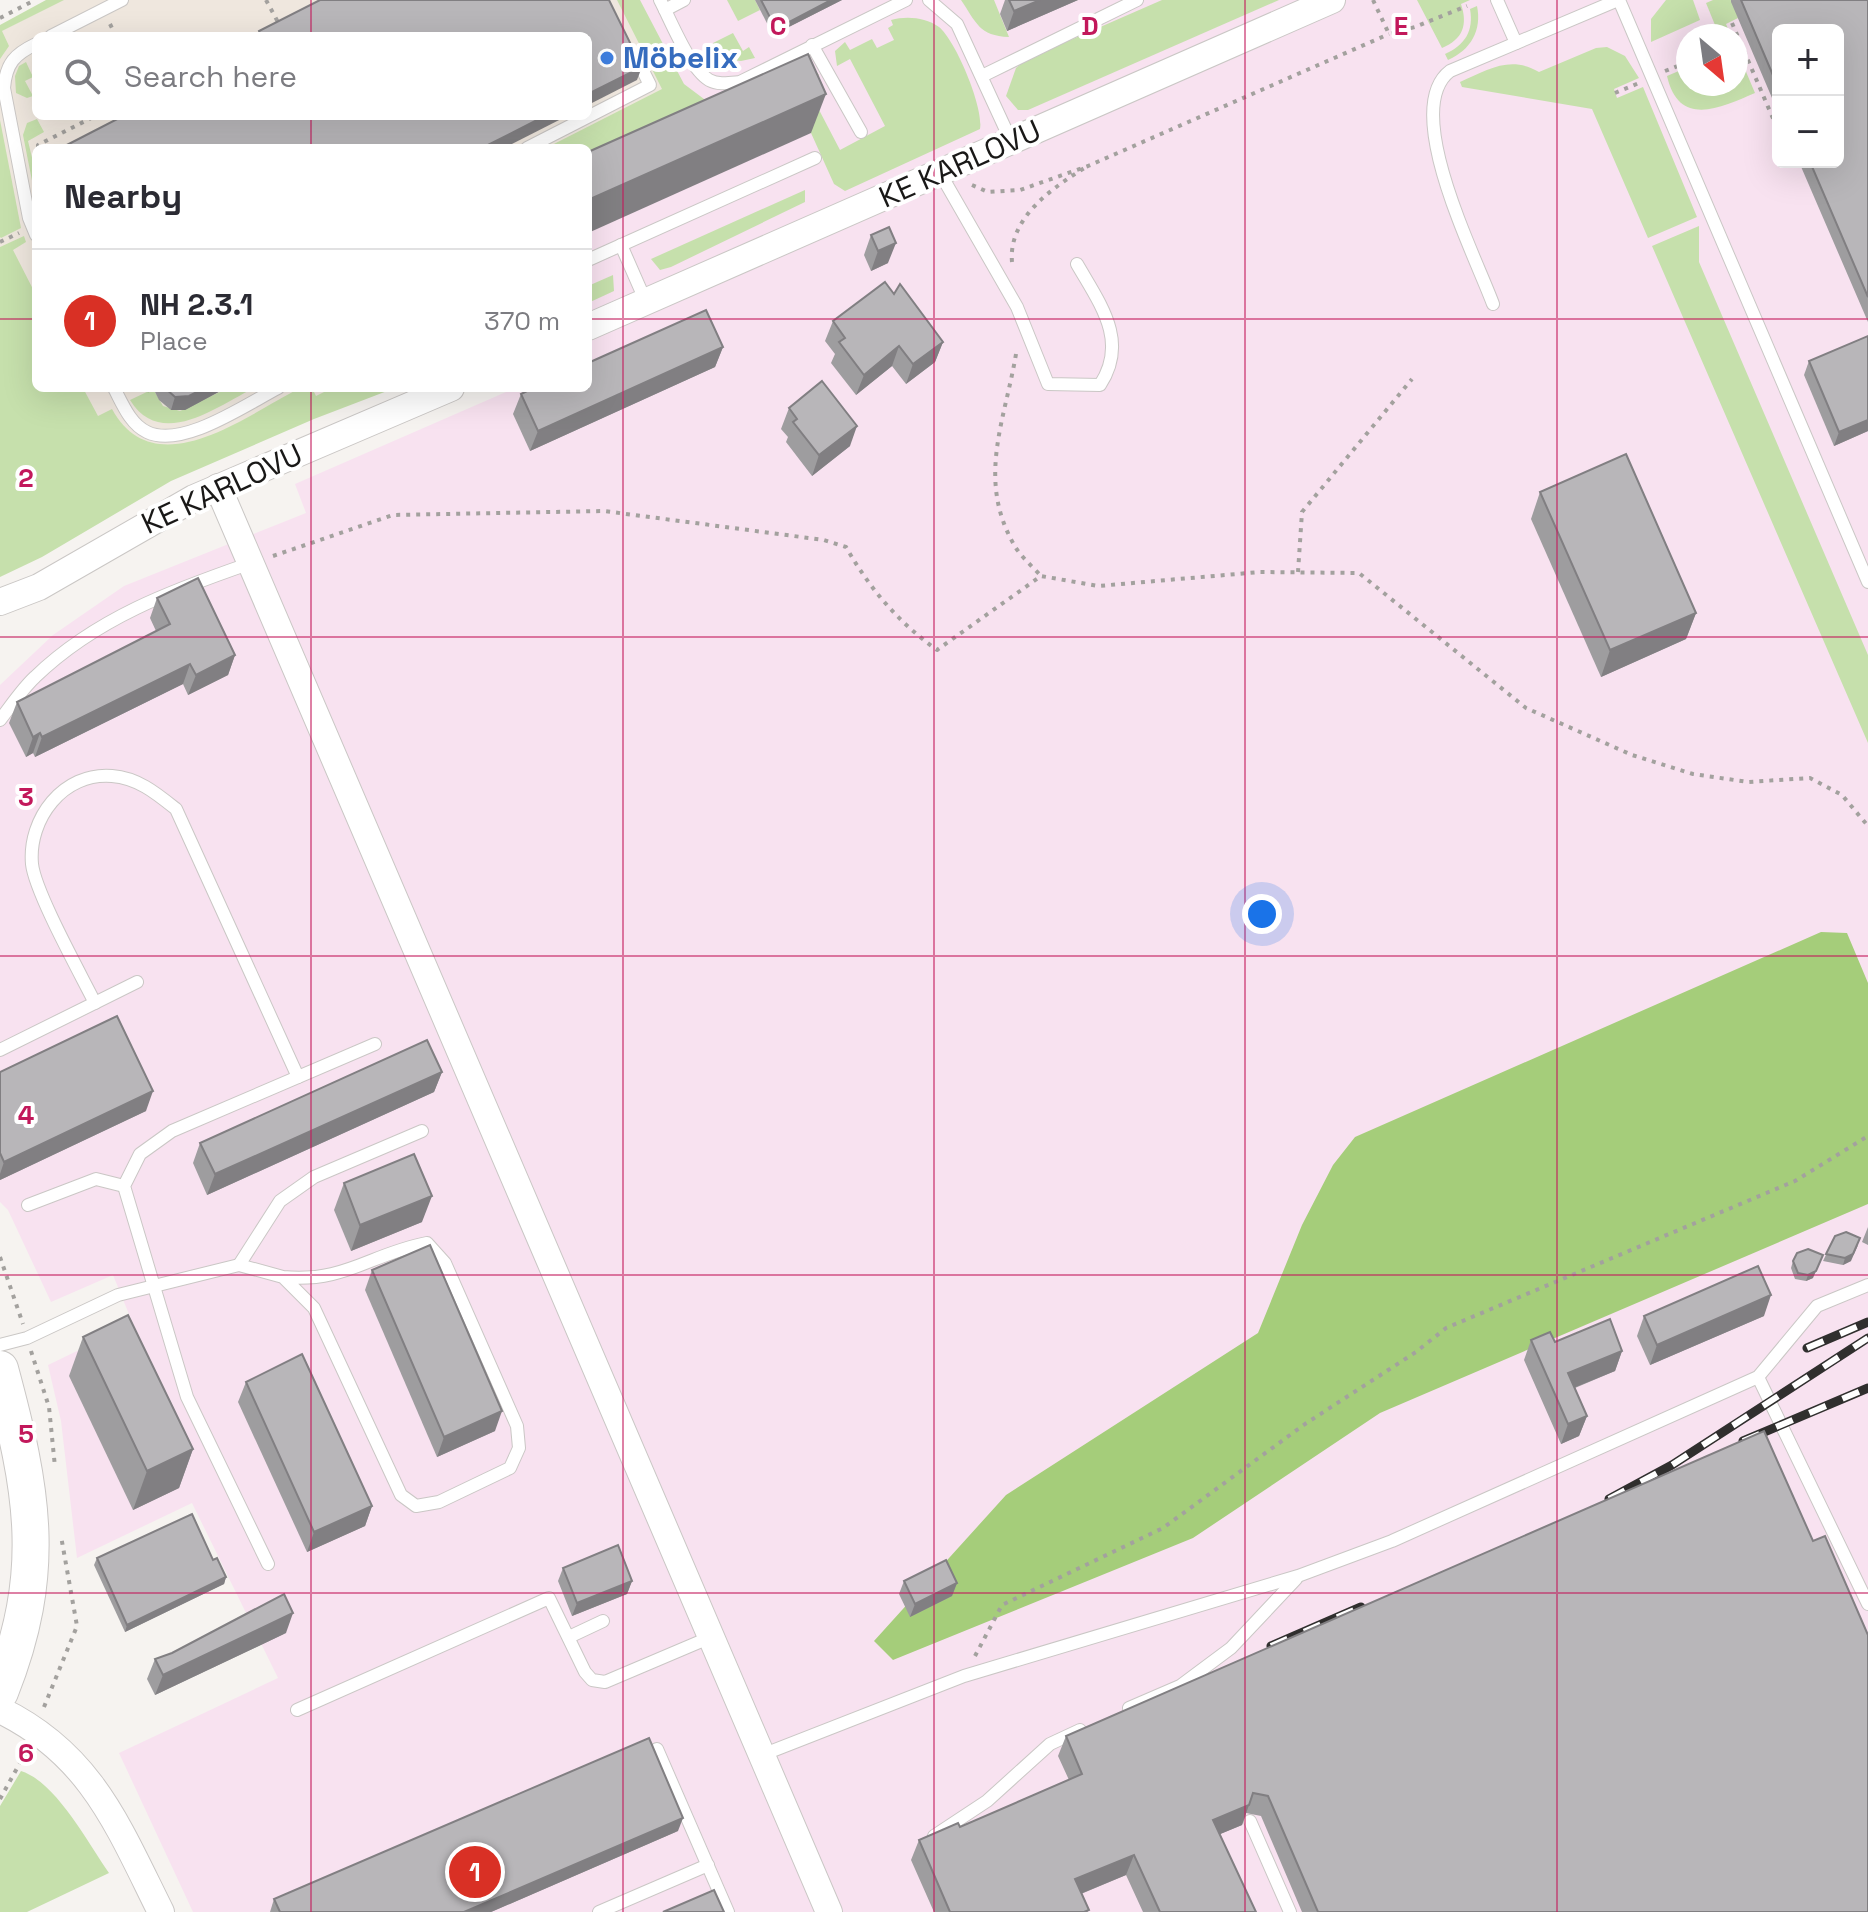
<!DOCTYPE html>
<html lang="en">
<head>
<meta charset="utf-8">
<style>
  body { margin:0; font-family:"Space Grotesk",sans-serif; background:#f7f7f7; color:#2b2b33 }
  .controls { position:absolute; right:24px; top:24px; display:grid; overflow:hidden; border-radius:12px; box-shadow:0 8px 32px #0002 }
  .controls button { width:72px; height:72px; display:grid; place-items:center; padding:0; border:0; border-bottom:2px solid #e1e1e2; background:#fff; color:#2b2b33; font:40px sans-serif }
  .compass { position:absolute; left:1676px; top:24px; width:72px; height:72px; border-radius:50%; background:#fff; box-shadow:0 8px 32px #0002; rotate:151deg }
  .you { position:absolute; left:1262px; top:914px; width:28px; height:28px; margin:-20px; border:6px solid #fff; border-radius:50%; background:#1a73e8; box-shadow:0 0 0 12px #1a73e833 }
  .badge { display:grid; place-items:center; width:52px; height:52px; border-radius:50%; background:#d93025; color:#fff; font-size:26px; font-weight:700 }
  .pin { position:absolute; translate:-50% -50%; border:4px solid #fff; box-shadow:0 2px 8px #0006 }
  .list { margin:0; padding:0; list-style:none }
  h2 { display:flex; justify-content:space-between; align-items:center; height:104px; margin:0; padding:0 32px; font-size:34px }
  h2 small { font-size:26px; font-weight:400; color:#7c7c81 }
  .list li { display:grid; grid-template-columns:52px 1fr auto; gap:24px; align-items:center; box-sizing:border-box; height:144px; padding:0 32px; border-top:2px solid #e1e1e2 }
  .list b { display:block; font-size:30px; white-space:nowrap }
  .list p { margin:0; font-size:26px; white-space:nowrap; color:#7c7c81 }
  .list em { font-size:26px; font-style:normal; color:#7c7c81 }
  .icon { flex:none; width:44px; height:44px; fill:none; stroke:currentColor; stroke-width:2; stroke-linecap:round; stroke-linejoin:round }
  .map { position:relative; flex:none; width:1868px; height:1912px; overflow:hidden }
  .search { position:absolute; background:#fff; box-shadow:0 8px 32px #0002; left:32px; top:32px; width:560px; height:88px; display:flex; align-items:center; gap:20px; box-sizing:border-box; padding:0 28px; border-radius:12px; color:#7c7c81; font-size:30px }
  .panel { position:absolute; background:#fff; box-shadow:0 8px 32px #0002; left:32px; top:144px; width:560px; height:248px; border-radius:12px }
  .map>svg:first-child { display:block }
</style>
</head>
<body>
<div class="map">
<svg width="1868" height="1912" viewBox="0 0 1868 1912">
  <rect width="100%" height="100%" fill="#f6f3f0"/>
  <!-- built -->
  <path fill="#efe7de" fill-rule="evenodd" d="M62,0H625L673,106L582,148H36V388H360L0,550V32ZM36,36H588V116H36Z"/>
  <!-- industrial -->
  <path fill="#f8e2f0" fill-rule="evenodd" d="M625,0H1868V1912H193L119,1753L278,1678L192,1503L77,1558L61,1421L48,1365L133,1324L113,1275L51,1302L8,1210L0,1202V685L53,635L124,586L306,513L295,484L515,388H588V148L673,105ZM1778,30H1838V162H1778ZM1688,36H1736V84H1688Z"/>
  <!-- green -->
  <g fill="#c6e0ac">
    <polygon points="46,0 64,0 2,31 9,46 0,59 0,25"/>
    <path d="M617,0H640L684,84L708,102L814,69L819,75L805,83L840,150L885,126L850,59L837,66L835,51L845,42L850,50L872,39L877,48L894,40L888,28L893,25L891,20C906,16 925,17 939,27C956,41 984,108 980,129L845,191L834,184L793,93L588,185V148H546L662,89Z"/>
    <polygon points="727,0 755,0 760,10 738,21"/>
    <path d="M961,0H994L1009,37C979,36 976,22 961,0Z"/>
    <polygon points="1162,0 1279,0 1028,110 1018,110 1006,96 1016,68 1027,59"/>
    <path d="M1417,0H1470L1461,4C1468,25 1463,39 1442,48Z"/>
    <polygon points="1666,0 1693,0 1700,20 1651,42 1651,19"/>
    <polygon points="1713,0 1734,0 1738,18 1726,24 1731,36 1689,36 1715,25 1706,3"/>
    <path d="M1477,6C1482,30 1471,50 1448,60L1445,54C1465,45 1474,31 1470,9Z"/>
    <polygon points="733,33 743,51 749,47 755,58 741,61 722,59 713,43"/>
    <path d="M1607,47L1625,56L1639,78L1614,89L1617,98L1643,87L1697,217L1648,238L1592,109L1462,87L1460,82C1488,70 1510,55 1539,72L1596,48Z"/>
    <path d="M1736,48L1755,93C1722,107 1679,129 1667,76L1688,67V84H1736Z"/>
    <polygon points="26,62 33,77 25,81 33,96 27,98 16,93 15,76 19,66"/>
    <polygon points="37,119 44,132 28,141 36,174 36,201 23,135 27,123"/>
    <polygon points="0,120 21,228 1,238 0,237"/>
    <polygon points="805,190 805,202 671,267 660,270 651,259"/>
    <polygon points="1699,226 1699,262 1868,655 1868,743 1652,246"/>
    <path d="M24,236L26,242L13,250L36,295V388H83L98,416L112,409C155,487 245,416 300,388H312L316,396L332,388H395L314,419L171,481L42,557L0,577V247Z"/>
    <polygon points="613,275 614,291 588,303 588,286"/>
    <path d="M228,388H254C216,407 161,450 130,400L153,389L163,406L180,411Z"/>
    <path d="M21,1771C56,1782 88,1843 109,1873L27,1912H0V1806Z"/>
  </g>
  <!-- forest -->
  <polygon fill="#a5cd7a" points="1821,932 1847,933 1868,983 1868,1204 1380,1413 1193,1538 893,1660 874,1641 1006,1495 1258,1333 1302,1225 1333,1165 1355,1137"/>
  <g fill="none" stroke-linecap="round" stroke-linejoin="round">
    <defs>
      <g id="lane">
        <path d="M660,0C671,21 690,69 709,80C718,85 729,83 740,82L906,0"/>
        <polyline points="929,0 957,24 1011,141"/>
        <polyline points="1497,0 1516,43"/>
        <polyline points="1619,0 1868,582"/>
        <polyline points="665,10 684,0"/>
        <polyline points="51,36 122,0"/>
        <path d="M36,44C15,54 6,63 4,88L29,218L36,235"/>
        <polyline points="812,45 861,132"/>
        <polyline points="982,76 1137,0"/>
        <polyline points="527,148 650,85 635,55"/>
        <path d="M940,173L1017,307L1048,384L1100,385C1129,341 1100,304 1077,264"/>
        <polyline points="621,245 646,302"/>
        <polyline points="588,260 815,158"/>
        <path d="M1493,304C1475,255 1400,109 1450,71L1618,0"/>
        <path d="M114,388C122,403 130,424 147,432C182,449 245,405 278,388"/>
        <path d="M0,720C11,706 22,689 35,677C96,618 173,590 251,563"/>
        <path d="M95,1003C80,973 35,892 32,864C28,819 63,772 112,776C138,778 156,793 176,809L298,1077"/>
        <polyline points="0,1050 137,982"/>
        <polyline points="28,1205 96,1179 124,1186"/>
        <polyline points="239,1265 280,1201 314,1177 422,1131"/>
        <path d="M0,1345L27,1338L118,1295L239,1265L283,1277L314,1308L401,1495L416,1506L439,1502L510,1468L519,1448L517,1426L445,1263L427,1243C370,1254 345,1283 283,1277"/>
        <polyline points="1758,1377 1868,1604"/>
        <polyline points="268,1564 187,1397 124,1186 140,1154 172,1131 375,1044"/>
        <polyline points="569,1637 603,1621"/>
        <polyline points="1129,1708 1180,1686 1231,1648 1296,1579"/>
        <polyline points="297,1710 549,1598 585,1672 592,1680 605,1682 711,1637"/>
        <polyline points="657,1749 728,1912"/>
        <polyline points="762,1755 964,1676 1298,1576 1392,1541 1758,1377 1817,1306 1868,1285"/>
        <polyline points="1250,1821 1290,1912"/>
        <polyline points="934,1836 987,1801 1050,1744 1080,1730"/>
        <polyline points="599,1912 708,1865"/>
      </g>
      <g id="street">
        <polyline points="588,327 1332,0"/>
        <polyline points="218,487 829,1912"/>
        <polyline points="0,602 39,587 194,498 451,388"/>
        <path d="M0,1710C91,1754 118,1826 161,1912"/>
      </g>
      <path id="secondary" d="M0,1369C33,1491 48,1572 0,1692"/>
    </defs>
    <!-- lane casing -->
    <use href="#lane" stroke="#cac7c5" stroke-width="14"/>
    <!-- street casing -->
    <use href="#street" stroke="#cac7c5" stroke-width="28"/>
    <!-- secondary casing -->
    <use href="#secondary" stroke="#cac7c5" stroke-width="38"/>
    <!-- path -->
    <g stroke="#a3a19e" stroke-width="4" stroke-dasharray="4 6" stroke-linecap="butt">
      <polyline points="266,0 279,24"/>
      <polyline points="1373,0 1389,34 1415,27 1467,6"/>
      <polyline points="0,18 35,0"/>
      <polyline points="1732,23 1775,123"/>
      <polyline points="110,24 116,36"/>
      <polyline points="1665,71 1688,62"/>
      <polyline points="1615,93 1639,83"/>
      <polyline points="38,148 38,145 95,116"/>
      <polyline points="972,185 988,192 1020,190 1088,166 1389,34"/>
      <polyline points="0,242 19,233"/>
      <path d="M1012,262C1008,217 1054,187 1086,167"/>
      <path d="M1016,354C1005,420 977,478 1013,543C1019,555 1032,566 1041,576"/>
      <polyline points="148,388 150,392"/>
      <path d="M273,556L393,515L604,511L824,540L846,547C870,589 897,621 937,650L1041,576L1098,586L1260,572L1359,573L1526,708L1632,755L1693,774L1748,782L1810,778L1842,795L1868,826"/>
      <polyline points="1298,572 1302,512 1412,379"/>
      <polyline points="0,1257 23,1324"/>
      <polyline points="31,1351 49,1407 55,1467"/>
      <polyline points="975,1656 1002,1605 1163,1528 1305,1424 1416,1352 1446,1328 1795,1181 1868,1136"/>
      <polyline points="44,1707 77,1626 61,1536"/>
      <polyline points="0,1799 26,1752"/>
    </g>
    <!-- lane -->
    <use href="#lane" stroke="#fff" stroke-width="12"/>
    <!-- street -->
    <use href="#street" stroke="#fff" stroke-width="26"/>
    <!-- secondary -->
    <use href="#secondary" stroke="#fff" stroke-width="36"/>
    <defs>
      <g id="rail">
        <polyline points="1807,1348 1868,1322"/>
        <polyline points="1743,1441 1868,1388"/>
        <polyline points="1609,1499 1672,1465 1868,1338"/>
        <polyline points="1271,1646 1361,1607"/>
      </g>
    </defs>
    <!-- rail casing -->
    <use href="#rail" stroke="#302f2e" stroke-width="9"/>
    <!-- rail -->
    <use href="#rail" stroke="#fff" stroke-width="6" stroke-dasharray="18" stroke-linecap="butt"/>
  </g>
  <!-- wall -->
  <g fill="#9e9d9f">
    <polygon points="755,0 842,0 773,35"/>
    <polygon points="1005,0 1078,0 1007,31 1000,14"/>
    <polygon points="1731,0 1868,0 1868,322 1799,162 1838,162 1778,30 1778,112 1731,2"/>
    <polygon points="871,235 888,263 871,271 864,255"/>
    <polygon points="894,294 943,342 935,362 906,384 892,366 856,395 831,363 835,354 825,341 833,321"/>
    <polygon points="723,347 715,367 530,451 513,414 521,394"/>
    <polygon points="1809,361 1868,431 1834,446 1804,375"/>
    <polygon points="153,388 226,388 185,410 171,410 159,400"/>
    <polygon points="789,408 850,446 812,476 786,442 788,437 781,429"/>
    <polygon points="1540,492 1696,613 1686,639 1601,677 1531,519"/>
    <polygon points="157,598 235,655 228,675 188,695 183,684 35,757 33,753 26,757 9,723 17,702 156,631 150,618"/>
    <polygon points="0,1072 146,1111 0,1180"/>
    <polygon points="442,1072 434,1092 207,1195 193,1163 200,1143"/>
    <polygon points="344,1183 422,1222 351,1251 334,1210"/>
    <polygon points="1868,1227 1868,1245 1862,1242"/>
    <polygon points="1835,1236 1851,1261 1843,1265 1823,1261"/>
    <polygon points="1793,1261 1813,1278 1806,1281 1795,1279 1791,1268"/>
    <polygon points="372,1270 495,1431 437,1457 365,1290"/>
    <polygon points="1644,1316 1764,1316 1650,1365 1637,1336"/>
    <polygon points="83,1337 193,1449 179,1488 133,1510 69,1376"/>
    <polygon points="1531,1340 1555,1342 1622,1351 1615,1371 1575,1388 1587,1416 1579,1436 1561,1444 1524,1360"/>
    <polygon points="246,1382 372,1506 365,1526 307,1552 238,1402"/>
    <polygon points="97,1558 213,1560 226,1577 224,1584 125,1632 94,1565"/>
    <polygon points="563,1568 632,1581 627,1594 572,1616 558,1581"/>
    <polygon points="904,1581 957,1583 952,1596 910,1617 899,1594"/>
    <polygon points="286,1633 155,1695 147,1679 155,1659"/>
    <polygon points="1066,1736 1868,1912 1302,1912 1261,1816 1246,1813 1242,1825 1220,1834 1256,1912 1143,1912 1126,1875 1081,1894 1088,1912 934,1912 911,1860 919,1840 960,1827 1069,1780 1058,1756"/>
    <polygon points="678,1831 491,1912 270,1912 274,1899"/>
  </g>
  <!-- shaded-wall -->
  <g fill="#817f82">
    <polygon points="831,0 842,0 773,35 776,29"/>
    <polygon points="1040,0 1078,0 1007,31 1014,11"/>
    <polygon points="642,67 637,80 588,105 588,94"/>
    <polygon points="826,94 811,133 588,233 588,200"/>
    <polygon points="545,116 567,116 504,148 482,148"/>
    <polygon points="896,243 888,263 871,271 878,251"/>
    <polygon points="943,342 935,362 906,384 913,364"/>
    <polygon points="899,346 892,366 856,395 864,375"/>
    <polygon points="723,347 715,367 530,451 538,431"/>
    <polygon points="205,388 226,388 185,410 171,410 175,397"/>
    <polygon points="1868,420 1868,431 1834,446 1839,432"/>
    <polygon points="857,426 850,446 812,476 819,455"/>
    <polygon points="1696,613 1686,639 1601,677 1610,650"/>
    <polygon points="235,655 228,675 188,695 196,675"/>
    <polygon points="190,664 183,684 35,757 42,737"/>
    <polygon points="40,733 33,753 26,757 33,737"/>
    <polygon points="442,1072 434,1092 207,1195 215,1174"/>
    <polygon points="153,1091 146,1111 0,1180 0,1174 4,1162"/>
    <polygon points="432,1196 422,1222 351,1251 360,1225"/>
    <polygon points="1858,1245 1851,1261 1843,1265 1845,1258"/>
    <polygon points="1823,1255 1813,1278 1806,1281 1808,1275"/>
    <polygon points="1771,1295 1764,1316 1650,1365 1657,1345"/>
    <polygon points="1622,1351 1615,1371 1561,1393 1568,1373"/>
    <polygon points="502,1411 495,1431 437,1457 444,1437"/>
    <polygon points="1587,1416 1579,1436 1561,1444 1568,1424"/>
    <polygon points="193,1449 179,1488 133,1510 147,1471"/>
    <polygon points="372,1506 365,1526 307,1552 314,1532"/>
    <polygon points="226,1577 224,1584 125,1632 127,1625"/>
    <polygon points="632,1581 627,1594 572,1616 577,1603"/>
    <polygon points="957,1583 952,1596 910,1617 915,1604"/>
    <polygon points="293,1613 286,1633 155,1695 163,1675"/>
    <polygon points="1249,1805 1242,1825 1206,1840 1213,1820"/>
    <polygon points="683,1818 678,1831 491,1912 464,1912"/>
    <polygon points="1134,1855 1126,1875 1068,1899 1075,1879"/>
  </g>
  <!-- building -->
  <g fill="#b8b6b9" stroke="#817f82" stroke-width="2">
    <polygon points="320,0 609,0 642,67 588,94 588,36 261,36 259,31"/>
    <polygon points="761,0 831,0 776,29"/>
    <polygon points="1009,0 1040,0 1014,11"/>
    <polygon points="1741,0 1868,0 1868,297 1810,162 1838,162 1838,30 1778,30 1778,87"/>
    <polygon points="808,54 826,94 588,200 588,152"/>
    <polygon points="123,116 545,116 482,148 61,148"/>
    <polygon points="889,227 896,243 878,251 871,235"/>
    <polygon points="885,282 894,294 900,284 943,342 913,364 899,346 864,375 839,342 845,338 833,321"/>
    <polygon points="706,310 723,347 538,431 521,394 533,388 588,388 588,363"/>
    <polygon points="1868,336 1868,420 1839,432 1809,361"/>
    <polygon points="822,381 857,426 819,455 793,422 797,419 789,408"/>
    <polygon points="165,388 205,388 189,396 175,397"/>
    <polygon points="1626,454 1696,613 1610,650 1540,492"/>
    <polygon points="198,578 235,655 196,675 190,664 42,737 40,733 33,737 17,702 170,624 157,598"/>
    <polygon points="117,1016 153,1091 4,1162 0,1153 0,1072"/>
    <polygon points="427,1040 442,1072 215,1174 200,1143"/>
    <polygon points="414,1154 432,1196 360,1225 344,1183"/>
    <polygon points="1846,1232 1860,1238 1853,1254 1845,1258 1826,1254 1835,1236"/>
    <polygon points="430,1245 502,1411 444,1437 372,1270"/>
    <polygon points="1808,1249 1823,1255 1816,1271 1808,1275 1798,1273 1793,1261 1797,1253"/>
    <polygon points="1758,1266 1771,1295 1657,1345 1644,1316"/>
    <polygon points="128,1315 193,1449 147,1471 83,1337"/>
    <polygon points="1610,1319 1622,1351 1568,1373 1587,1416 1568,1424 1531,1340 1550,1332 1555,1342"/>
    <polygon points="302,1354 372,1506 314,1532 246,1382"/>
    <polygon points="1764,1431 1813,1541 1825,1536 1868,1635 1868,1912 1318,1912 1268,1796 1253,1793 1249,1805 1213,1820 1256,1912 1160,1912 1134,1855 1075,1879 1089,1910 1084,1912 950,1912 919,1840 958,1823 960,1827 1082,1774 1066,1736"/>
    <polygon points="192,1514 213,1560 217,1558 226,1577 127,1625 97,1558"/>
    <polygon points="618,1545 632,1581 577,1603 563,1568"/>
    <polygon points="946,1560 957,1583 915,1604 904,1581"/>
    <polygon points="284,1594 293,1613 163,1675 155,1659 172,1653"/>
    <polygon points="649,1738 683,1818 464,1912 280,1912 274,1899"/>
    <polygon points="714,1890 724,1912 663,1912"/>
  </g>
  <!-- grid -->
  <path fill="none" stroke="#c2185b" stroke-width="2" stroke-opacity="0.55" d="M311,0V36M623,0V1912M934,0V1912M1245,0V1912M1557,0V1912M311,116V148M0,319H36M588,319H1868M311,388V1912M0,637H1868M0,956H1868M0,1275H1868M0,1593H1868"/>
  <!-- markers -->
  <circle fill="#3f7fe0" stroke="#fff" stroke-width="3" cx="607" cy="58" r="8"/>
  <g text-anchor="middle" stroke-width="8" stroke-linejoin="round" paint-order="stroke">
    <!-- shop labels -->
    <g font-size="30" font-weight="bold" fill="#366cbe" stroke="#fff" text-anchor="start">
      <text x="623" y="68">Möbelix</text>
    </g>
    <!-- street labels -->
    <g font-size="30" fill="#191817" stroke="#fff">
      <text transform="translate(960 164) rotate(-24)" y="10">KE KARLOVU</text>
      <text transform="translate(222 489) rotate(-25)" y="10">KE KARLOVU</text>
    </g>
  </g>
  <g font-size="26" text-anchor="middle" font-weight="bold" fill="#c2185b" stroke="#fff" stroke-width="8" stroke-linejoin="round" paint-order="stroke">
    <text x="778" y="35">C</text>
    <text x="1090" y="35">D</text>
    <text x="1401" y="35">E</text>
    <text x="26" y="487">2</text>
    <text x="26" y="806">3</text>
    <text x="26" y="1124">4</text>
    <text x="26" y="1443">5</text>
    <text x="26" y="1762">6</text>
  </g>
</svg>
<div class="controls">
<button>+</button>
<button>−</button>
</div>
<svg class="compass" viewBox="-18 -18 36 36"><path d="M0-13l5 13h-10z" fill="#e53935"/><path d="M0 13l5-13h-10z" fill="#7c7c81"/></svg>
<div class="you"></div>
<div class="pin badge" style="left:475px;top:1872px">1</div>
<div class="search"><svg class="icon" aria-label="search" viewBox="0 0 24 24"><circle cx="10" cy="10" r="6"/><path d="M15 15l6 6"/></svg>Search here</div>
<section class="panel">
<h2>Nearby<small></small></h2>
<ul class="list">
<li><span class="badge">1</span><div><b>NH 2.3.1</b><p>Place</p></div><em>370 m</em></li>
</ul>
</section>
</div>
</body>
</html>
